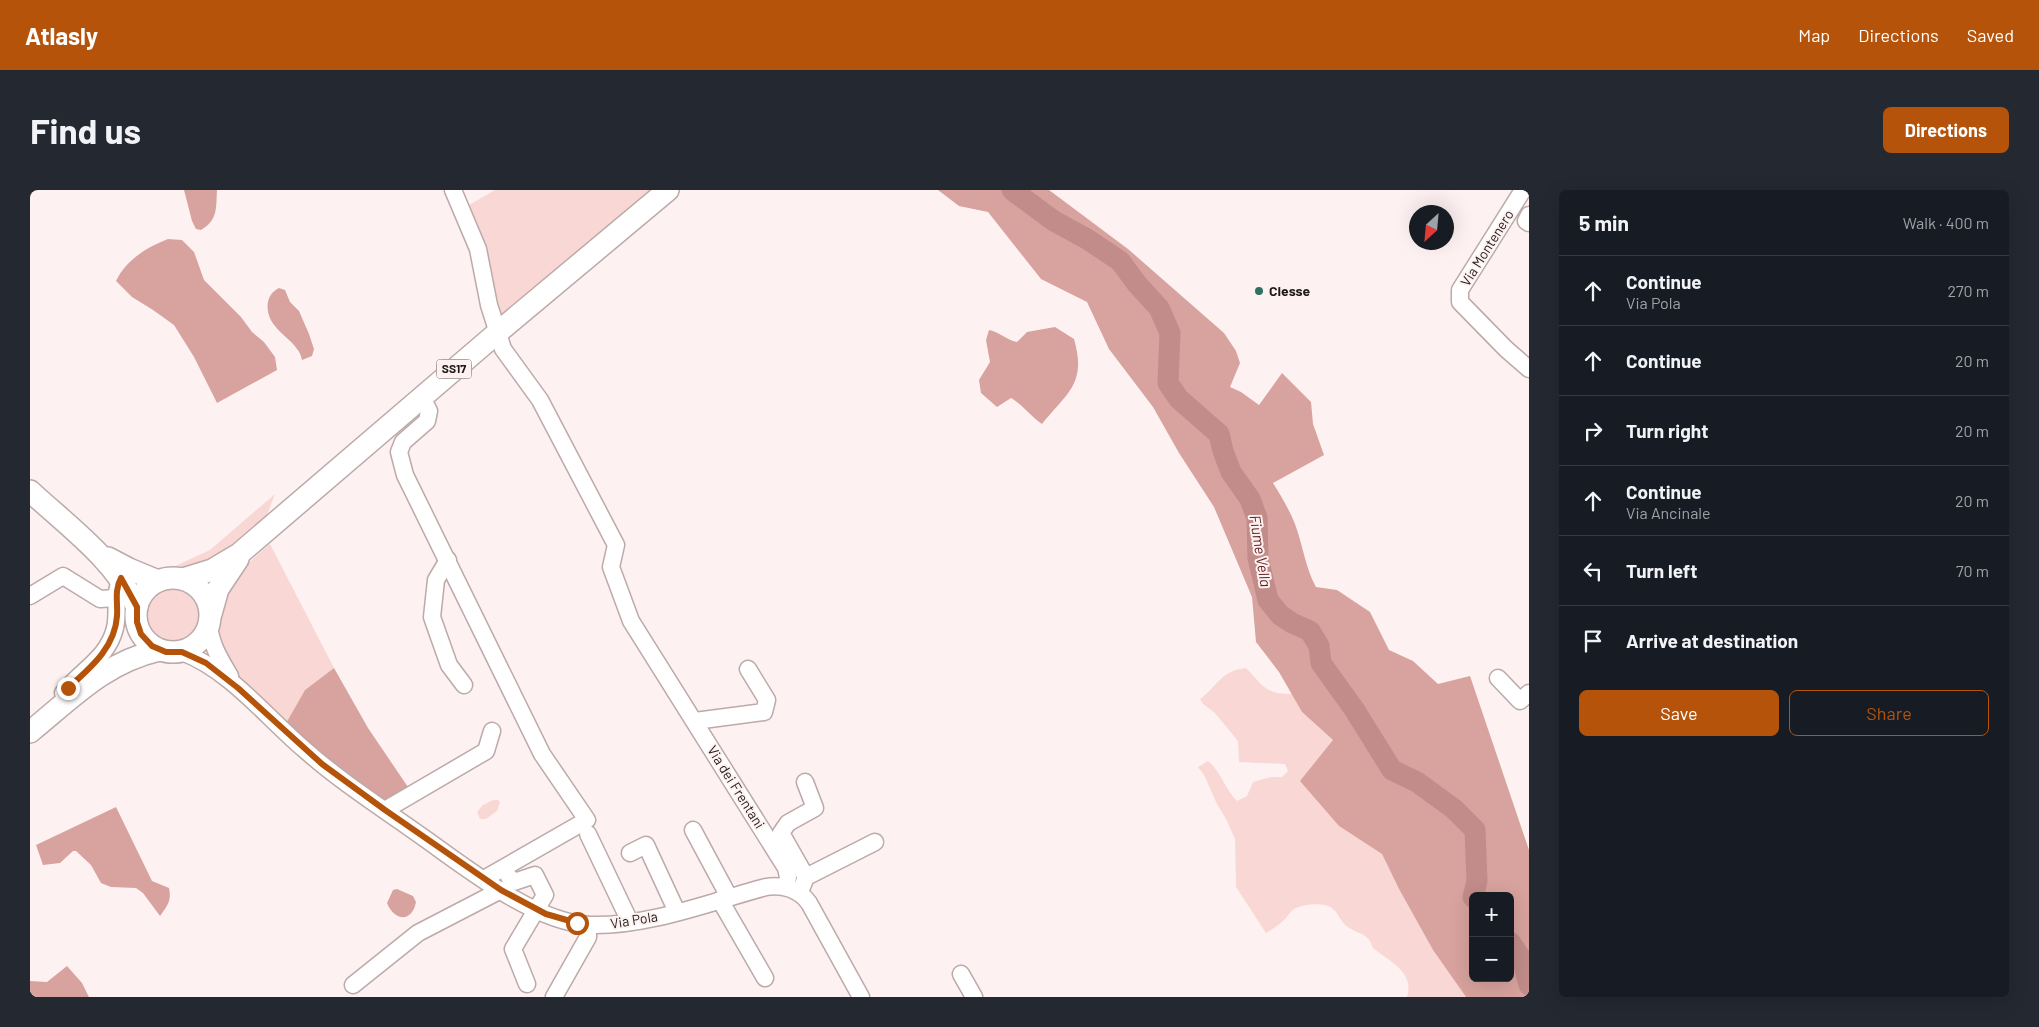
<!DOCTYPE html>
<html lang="en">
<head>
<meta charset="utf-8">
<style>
  body { margin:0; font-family:Barlow,sans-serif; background:#242831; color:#f1f3f6 }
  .controls { position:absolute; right:15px; bottom:15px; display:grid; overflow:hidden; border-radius:8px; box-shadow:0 5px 20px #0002 }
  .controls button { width:45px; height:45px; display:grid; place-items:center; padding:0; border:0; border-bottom:1px solid #363941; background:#171b24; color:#f1f3f6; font:25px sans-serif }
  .compass { position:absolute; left:1379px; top:15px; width:45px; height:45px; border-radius:50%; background:#171b24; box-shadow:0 5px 20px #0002; rotate:206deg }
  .stop { position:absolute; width:15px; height:15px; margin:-11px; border:4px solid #b45309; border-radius:50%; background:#fff }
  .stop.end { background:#b45309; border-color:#fff; box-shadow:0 1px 5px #0008 }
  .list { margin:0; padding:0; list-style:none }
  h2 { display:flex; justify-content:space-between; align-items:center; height:65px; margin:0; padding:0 20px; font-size:21px }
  h2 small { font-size:16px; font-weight:400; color:#9ea1a6 }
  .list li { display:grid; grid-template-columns:32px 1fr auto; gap:15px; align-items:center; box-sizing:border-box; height:70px; padding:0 20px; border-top:1px solid #363941 }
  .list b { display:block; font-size:19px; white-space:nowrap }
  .list p { margin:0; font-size:16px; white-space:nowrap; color:#9ea1a6 }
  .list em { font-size:16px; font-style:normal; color:#9ea1a6 }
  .actions { display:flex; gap:10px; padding:15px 20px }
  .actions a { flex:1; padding:11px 0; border:1px solid #b45309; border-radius:8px; text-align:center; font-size:18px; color:#b45309 }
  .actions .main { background:#b45309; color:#fff }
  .icon { flex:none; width:28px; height:28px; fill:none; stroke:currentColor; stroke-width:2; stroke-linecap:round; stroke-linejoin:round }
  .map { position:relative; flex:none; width:1499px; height:807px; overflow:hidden; border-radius:8px }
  header { display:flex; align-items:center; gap:30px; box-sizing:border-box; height:70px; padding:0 25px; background:#b45309; color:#fff }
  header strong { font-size:24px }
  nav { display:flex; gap:28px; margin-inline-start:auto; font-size:18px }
  .intro { display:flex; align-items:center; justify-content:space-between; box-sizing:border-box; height:120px; padding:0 30px }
  h1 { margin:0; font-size:35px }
  .button { padding:12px 22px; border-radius:8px; background:#b45309; color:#fff; font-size:18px; font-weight:700 }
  main { display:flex; gap:30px; padding:0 30px }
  aside { flex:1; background:#171b24; border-radius:8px; box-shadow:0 5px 20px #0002 }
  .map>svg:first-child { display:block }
</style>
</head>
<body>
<header>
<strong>Atlasly</strong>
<nav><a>Map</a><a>Directions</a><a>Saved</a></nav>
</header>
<div class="intro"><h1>Find us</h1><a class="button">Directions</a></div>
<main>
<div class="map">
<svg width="1499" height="807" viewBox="0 0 1499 807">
  <rect width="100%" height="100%" fill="#fdf2f1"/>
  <!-- green -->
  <g fill="#f9d7d4">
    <polygon points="465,0 626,0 465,134 432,19"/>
    <polygon points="245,304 236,328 200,358 167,379 141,378 180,360"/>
    <path d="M240,354L304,478L275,500L255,535L202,481L185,446L190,445C184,403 211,379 240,354Z"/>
    <circle cx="143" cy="426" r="27"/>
    <path d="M1216,478C1233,495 1234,504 1262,504L1272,522L1303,550L1309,636L1352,664L1369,699L1403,760L1436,807H1377C1385,782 1359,771 1343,758C1338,742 1329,745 1318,737C1311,733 1309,724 1303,719C1295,712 1276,714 1266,718C1261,720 1258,726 1255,729C1249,735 1243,739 1236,743L1206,697L1205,649L1196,629L1187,614L1174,585L1168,577L1178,571C1191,582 1195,599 1207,611L1217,606L1223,592L1241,587H1252L1258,581L1255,574L1209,572L1208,551L1185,523L1173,514L1170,509C1189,495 1190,481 1216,478Z"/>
    <polygon points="463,610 468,610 470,612 467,621 456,629 450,629 447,622 453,615"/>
  </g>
  <!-- forest -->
  <g fill="#d8a29e" fill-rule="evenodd">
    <path d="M154,0H187C186,18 188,30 171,40L166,39L162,31Z"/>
    <path d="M908,0H1019L1098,59L1194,143L1206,161L1210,173L1200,197L1211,202L1229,215L1252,183L1281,212L1283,234L1294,265L1243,293C1251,306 1259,319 1265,334C1273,355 1275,377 1286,397L1307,400L1340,422L1359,460L1383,471L1408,494L1440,486L1499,660V807H1436L1403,760L1369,699L1352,664L1309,636L1270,591L1303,550L1272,522L1249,482L1226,452L1222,407L1184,317L1149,263L1123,217L1079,159L1057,112L1011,89L958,22L929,16ZM1443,706H1480V788H1443Z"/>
    <path d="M138,49L152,50L164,62L174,90L211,127L222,142L234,152L245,167L247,180L187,213L164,167L144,135L123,120L102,107L86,91C96,70 117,57 138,49Z"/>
    <path d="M249,98L255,100L260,112L269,121L279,144L284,159L282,166L272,170C271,166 270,162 267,159C261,150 251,144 245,136C235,124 234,105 249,98Z"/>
    <path d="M1025,137L1044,149C1057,194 1037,203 1012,234C1000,226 993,215 981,208L967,217L951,203L949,190L960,172L956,150L959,140C970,142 976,150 987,152L997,142Z"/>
    <polygon points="304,478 338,538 380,600 357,617 255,535 275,500"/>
    <path d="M86,617L122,691L139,698C142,711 137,716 130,726L113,703L106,698L81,697L71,693L61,675L46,661H43L30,673L13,675L6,655Z"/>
    <path d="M367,699L383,706L386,712C382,733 364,731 357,713L363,700Z"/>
    <polygon points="37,776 52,793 59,807 0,807 0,791 17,792"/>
  </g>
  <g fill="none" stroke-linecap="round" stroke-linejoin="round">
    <!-- river -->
    <g stroke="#c18c89" stroke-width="21">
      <polyline points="982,0 1024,31 1057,49 1090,71 1107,94 1129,118 1140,143 1138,193 1149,209 1189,244 1193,261 1201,282 1220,309 1227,328 1228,368 1238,410 1250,425 1262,433 1280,441 1289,456 1291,473 1324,519 1362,580 1387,592 1424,619 1445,640 1447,691 1443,707"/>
      <polyline points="1480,752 1493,771 1499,795"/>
    </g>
    <defs>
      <g id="minor">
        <polyline points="423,0 448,59 459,115 473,159 510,210 586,355 581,377 601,431 756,678 758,687 756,697"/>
        <polyline points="1493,0 1430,100 1430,112 1476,159 1499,179"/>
        <polyline points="1499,25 1496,31 1499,33"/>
        <polyline points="392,207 399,221 397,231 373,252 369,262 375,285 512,564 557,630 454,689"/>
        <polyline points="418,370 406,390 402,427 419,475 434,495"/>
        <polyline points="0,406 33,386 70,409 86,408"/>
        <path d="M179,435C181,455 190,469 200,486"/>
        <path d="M152,462C201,481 235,526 275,560C310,591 349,616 387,643C433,675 502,732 559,735C617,737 680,712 736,697C752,694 769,699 779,713L831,807"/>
        <polyline points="1468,488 1490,511 1499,503"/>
        <path d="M33,503C51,480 78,468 85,438C89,421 83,404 91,388"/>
        <polyline points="665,531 734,522 737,510 718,479"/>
        <polyline points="775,592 785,618 758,633 751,643 776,687"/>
        <polyline points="355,620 456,561 462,541"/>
        <polyline points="663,640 699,707"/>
        <polyline points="558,644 600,732"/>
        <polyline points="600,663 616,655 647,722"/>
        <polyline points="479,687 484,692 505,685 515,705 483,759 497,794"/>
        <polyline points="772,697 776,687 845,652"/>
        <polyline points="690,710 735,788"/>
        <polyline points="931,784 944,807"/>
        <polyline points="323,795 388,743 471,700"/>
        <polyline points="524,807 558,747 558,735"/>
      </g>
      <g id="major">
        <path d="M0,301C39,337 83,368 107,417"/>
        <polyline points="78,368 99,379 128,391"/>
        <circle cx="143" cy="425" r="37"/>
        <polyline points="153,389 182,380 209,364 467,143 638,0"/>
        <polyline points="181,424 188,399 208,369"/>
        <path d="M0,542C43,507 74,473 129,460"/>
      </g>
    </defs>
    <!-- minor casing -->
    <use href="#minor" stroke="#bcaaa9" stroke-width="19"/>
    <!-- major casing -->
    <use href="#major" stroke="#bcaaa9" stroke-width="24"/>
    <!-- minor -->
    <use href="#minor" stroke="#fff" stroke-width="16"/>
    <!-- major -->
    <use href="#major" stroke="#fff" stroke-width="21"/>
  </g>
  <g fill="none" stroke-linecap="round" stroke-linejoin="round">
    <!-- route -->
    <path stroke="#b45309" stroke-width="6" d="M38,498C60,478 85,458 87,426C88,413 84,401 91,388L107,417V432L111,444L122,456L136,462H152L176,473L208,498L292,574L355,620L471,700L516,724L547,733"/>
  </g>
  <!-- markers -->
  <circle fill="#2f705f" stroke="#fdf2f1" stroke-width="2" cx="1229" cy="101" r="5"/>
  <g text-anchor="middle" stroke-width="4" stroke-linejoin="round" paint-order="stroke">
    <!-- shield labels -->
    <rect fill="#fdf2f1" stroke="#625a59" stroke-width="1" x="406.5" y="169.5" width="35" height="19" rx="4"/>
    <g font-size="12" font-weight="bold" fill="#1f1918">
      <text x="424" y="183">SS17</text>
    </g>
    <!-- street labels -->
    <g font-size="14" fill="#1f1918" stroke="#fdf2f1">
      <text transform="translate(1457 58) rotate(-58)" y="5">Via Montenero</text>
      <text transform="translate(706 597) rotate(58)" y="5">Via dei Frentani</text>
      <text transform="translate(604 730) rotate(-9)" y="5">Via Pola</text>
    </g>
    <!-- poi labels -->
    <g font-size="14" font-weight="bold" fill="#1f1918" stroke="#fdf2f1" text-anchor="start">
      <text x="1239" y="106">Ciesse</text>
    </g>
    <!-- water labels -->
    <g font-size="15" font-style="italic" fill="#662424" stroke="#fdf2f1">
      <text transform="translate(1230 361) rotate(81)" y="5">Fiume Vella</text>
    </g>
  </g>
</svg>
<div class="controls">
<button>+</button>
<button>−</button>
</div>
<svg class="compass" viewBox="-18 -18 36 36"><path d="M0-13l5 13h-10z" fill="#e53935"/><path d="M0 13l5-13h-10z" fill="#9ea1a6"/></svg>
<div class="stop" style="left:547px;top:733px"></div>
<div class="stop end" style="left:38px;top:498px"></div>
</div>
<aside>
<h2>5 min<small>Walk · 400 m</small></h2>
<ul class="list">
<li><svg class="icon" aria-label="ahead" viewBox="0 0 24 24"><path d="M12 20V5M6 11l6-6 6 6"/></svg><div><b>Continue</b><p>Via Pola</p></div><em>270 m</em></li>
<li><svg class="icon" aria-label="ahead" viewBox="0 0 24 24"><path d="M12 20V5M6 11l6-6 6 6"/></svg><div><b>Continue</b></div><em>20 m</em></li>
<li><svg class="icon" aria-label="right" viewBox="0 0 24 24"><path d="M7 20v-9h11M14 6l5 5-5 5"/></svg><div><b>Turn right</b></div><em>20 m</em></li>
<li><svg class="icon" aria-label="ahead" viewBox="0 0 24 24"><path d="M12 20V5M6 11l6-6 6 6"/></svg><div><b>Continue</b><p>Via Ancinale</p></div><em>20 m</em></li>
<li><svg class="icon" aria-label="left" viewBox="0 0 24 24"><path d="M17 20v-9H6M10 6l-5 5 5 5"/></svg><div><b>Turn left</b></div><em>70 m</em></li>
<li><svg class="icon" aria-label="arrive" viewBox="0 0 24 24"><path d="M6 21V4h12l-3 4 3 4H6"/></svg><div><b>Arrive at destination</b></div></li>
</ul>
<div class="actions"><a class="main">Save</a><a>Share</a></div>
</aside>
</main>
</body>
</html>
